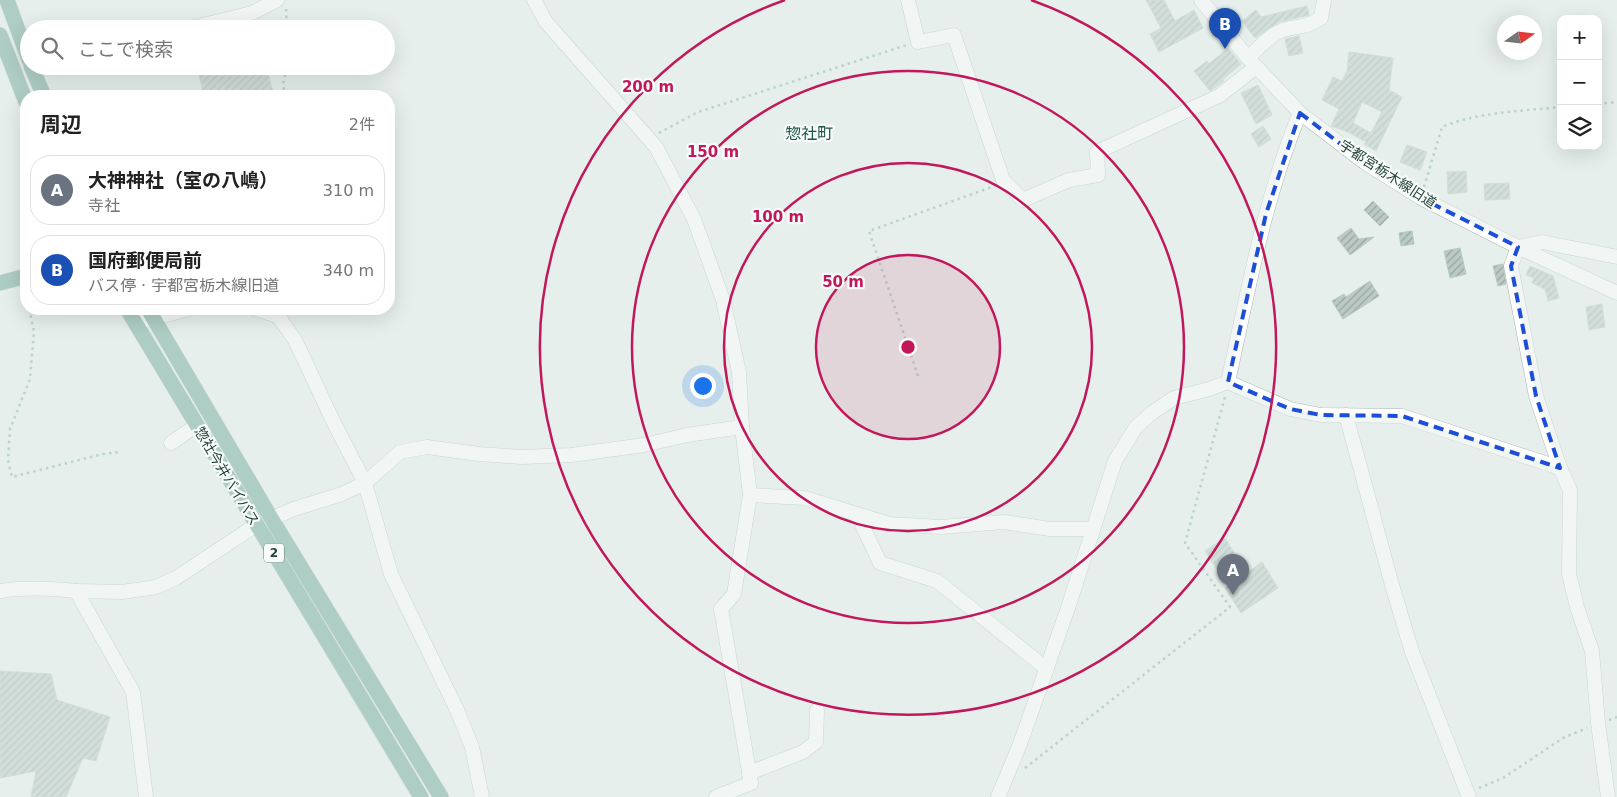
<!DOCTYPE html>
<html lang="ja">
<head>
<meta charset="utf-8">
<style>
  body { margin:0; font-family:"DejaVu Sans","Noto Sans JP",sans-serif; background:#f6f6f6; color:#222 }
  .controls { position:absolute; right:15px; top:15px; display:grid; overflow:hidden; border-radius:10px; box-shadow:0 5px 20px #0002 }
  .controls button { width:45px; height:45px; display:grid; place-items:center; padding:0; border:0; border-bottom:1px solid #e0e0e0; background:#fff; color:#222; font:25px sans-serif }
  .compass { position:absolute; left:1497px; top:15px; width:45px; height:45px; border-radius:50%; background:#fff; box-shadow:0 5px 20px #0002; rotate:76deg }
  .you { position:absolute; left:702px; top:385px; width:18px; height:18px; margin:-12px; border:4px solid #fff; border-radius:50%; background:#1a73e8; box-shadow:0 0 0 8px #1a73e833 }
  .badge { display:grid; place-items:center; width:32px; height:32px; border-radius:50%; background:#0f766e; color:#fff; font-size:16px; font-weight:700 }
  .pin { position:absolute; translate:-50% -41px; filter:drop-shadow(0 1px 2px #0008) }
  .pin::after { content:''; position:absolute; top:26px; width:18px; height:15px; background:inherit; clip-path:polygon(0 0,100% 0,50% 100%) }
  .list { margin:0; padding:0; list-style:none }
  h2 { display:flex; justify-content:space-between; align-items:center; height:65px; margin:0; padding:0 20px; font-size:21px }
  h2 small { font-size:16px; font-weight:400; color:#767676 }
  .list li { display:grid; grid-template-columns:32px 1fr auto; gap:15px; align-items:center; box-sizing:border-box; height:70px; margin:0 10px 10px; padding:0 10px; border:1px solid #e0e0e0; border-radius:20px }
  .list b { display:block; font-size:19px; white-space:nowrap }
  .list p { margin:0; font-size:16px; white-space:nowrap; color:#767676 }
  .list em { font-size:16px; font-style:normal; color:#767676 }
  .icon { flex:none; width:28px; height:28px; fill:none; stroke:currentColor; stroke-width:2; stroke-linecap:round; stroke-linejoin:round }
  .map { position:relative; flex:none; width:1617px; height:797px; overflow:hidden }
  .search { position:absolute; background:#fff; box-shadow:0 5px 20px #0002; left:20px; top:20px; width:375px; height:55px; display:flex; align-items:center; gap:12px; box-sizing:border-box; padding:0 18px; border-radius:28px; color:#767676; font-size:19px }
  .panel { position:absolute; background:#fff; box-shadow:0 5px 20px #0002; left:20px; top:90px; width:375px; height:225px; border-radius:20px }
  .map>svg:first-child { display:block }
</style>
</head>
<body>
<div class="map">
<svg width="1617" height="797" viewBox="0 0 1617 797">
  <defs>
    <pattern id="building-hatch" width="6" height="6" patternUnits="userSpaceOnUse" patternTransform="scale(1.25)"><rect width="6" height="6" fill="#bbcac4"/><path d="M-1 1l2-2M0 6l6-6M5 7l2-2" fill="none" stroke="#98a6a0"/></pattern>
  </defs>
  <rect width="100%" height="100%" fill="#e6efeb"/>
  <!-- building -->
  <g fill="url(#building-hatch)" stroke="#b8c9c2" fill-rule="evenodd">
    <polygon points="1146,0 1164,0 1175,21 1194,10 1203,28 1159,52 1150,34 1161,28"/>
    <polygon points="1307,6 1309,15 1279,22 1255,38 1242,21 1256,10 1261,17"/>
    <polygon points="1299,36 1303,53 1289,56 1285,39"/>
    <polygon points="1228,48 1241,64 1222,80 1224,81 1210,91 1194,71 1207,61 1209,64"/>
    <path d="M1349,52L1393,58L1389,90L1402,97L1376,151L1364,144L1366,142L1348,132L1331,126L1339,109L1322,100L1333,77L1342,81L1347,71ZM1362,102L1382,112L1371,133L1353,123Z"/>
    <polygon points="197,66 266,66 274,96 204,96"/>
    <polygon points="1258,85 1272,115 1256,124 1241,93"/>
    <polygon points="1263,126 1271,139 1259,147 1251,134"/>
    <polygon points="1407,145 1427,152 1420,170 1400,162"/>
    <polygon points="1466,171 1467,192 1448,194 1447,172"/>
    <polygon points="1509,183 1510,199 1485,200 1484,184"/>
    <polygon points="1373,201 1389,217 1380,226 1364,210"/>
    <polygon points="1351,228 1359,239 1374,237 1350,255 1337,238"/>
    <polygon points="1412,231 1414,244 1401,246 1399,233"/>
    <polygon points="1460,248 1466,274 1450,278 1444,251"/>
    <polygon points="1503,264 1506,284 1498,286 1493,266"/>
    <polygon points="1530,266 1553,276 1559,298 1548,301 1545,289 1532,283 1534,278 1526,275"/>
    <polygon points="1370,281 1379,296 1343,319 1332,301 1344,294 1346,297"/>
    <polygon points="1602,304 1605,327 1589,330 1586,307"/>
    <polygon points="1225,538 1247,573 1262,562 1278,588 1241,613 1225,588 1228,586 1205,551"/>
    <polygon points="0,671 51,674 57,700 110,717 96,761 83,758 66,797 31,797 36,771 0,778"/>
  </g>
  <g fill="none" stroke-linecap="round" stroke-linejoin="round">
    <defs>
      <g id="minor">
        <polyline points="534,0 546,22 656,147 694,219 723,300 739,372 742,427 750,495 805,498 889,524 941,527 1004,522 1050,529 1093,529"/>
        <polyline points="908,0 918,42 954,35 1003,180 1023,200 1069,180 1098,175 1097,152 1219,96 1256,67"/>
        <polyline points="1201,0 1248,58 1300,113 1364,162 1421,198 1518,247 1617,293"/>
        <polyline points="187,29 252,13 277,0"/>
        <path d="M1248,58C1258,49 1269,35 1283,30C1299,25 1304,29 1321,18L1324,0"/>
        <polyline points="256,309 278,316 295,340 334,423 365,483 391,574 457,710 472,747 482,797"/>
        <polyline points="135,323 189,309"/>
        <path d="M1228,382C1248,292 1264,199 1300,113"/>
        <polyline points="1346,415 1392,585 1412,652 1469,797"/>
        <polyline points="171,443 197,425"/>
        <polyline points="857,514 880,563 937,581 1047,669"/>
        <path d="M0,591C26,587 50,588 76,591"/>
        <polyline points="749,773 803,752 816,742 817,710"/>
        <polyline points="146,797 133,692 76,591 122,592 156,587 176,578 256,525 294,509 342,494 365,483 400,452 427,447 479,454 522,457 571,455 644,445 687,435 742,427"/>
        <polyline points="716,797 751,783 721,609 734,594 750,495"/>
        <polyline points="998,797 1020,744 1069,605 1115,461 1136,427 1153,412 1174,398 1209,389 1228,382 1290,409 1321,415 1402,416 1560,468"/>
        <polyline points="1608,797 1598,723 1592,651 1577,607 1569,574 1570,490 1560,468 1536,396 1511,266 1518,247 1542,242 1617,257"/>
      </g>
      <g id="major">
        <polyline points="7,0 29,60"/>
        <polyline points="0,35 26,102"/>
        <polyline points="31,66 44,96"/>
        <polyline points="0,283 26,276"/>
        <polyline points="127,309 421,797"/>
        <polyline points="148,309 271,518 441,797"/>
      </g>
    </defs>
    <!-- minor casing -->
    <use href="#minor" stroke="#a8b8b2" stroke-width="15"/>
    <!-- major casing -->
    <use href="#major" stroke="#c2cac8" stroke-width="16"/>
    <!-- path -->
    <g stroke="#86b3a5" stroke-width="2.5" stroke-dasharray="2.5 4" stroke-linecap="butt">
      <polyline points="286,9 287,29"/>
      <polyline points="285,96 283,84 287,66"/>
      <polyline points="1598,104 1617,102"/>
      <polyline points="659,133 698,112 907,45"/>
      <path d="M1424,187L1442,127C1477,112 1523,111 1561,107"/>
      <polyline points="25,288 26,295"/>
      <polyline points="29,309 34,331 30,379 10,429 8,460 12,477 103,454 121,452"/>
      <polyline points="918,376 869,231 992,187"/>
      <polyline points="1609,720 1617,717"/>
      <polyline points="1025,768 1230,607 1185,543 1225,397"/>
      <polyline points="1479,788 1503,778 1563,738 1587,728"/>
    </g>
    <!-- minor -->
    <use href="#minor" stroke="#fff" stroke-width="14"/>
    <!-- major -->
    <use href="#major" stroke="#6aa596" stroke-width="15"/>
  </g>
  <!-- marked area -->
  <path d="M0 0H1617V797H0ZM1300,113L1364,162L1421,198L1518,247L1511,266L1536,396L1560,468L1402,416L1321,415L1290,409L1228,382L1266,214Z" fill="#e6efeb" fill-opacity=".55" fill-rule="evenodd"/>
  <path fill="none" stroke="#1d4ed8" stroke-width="4" stroke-dasharray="10 6" stroke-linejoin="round" d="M1300,113L1364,162L1421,198L1518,247L1511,266L1536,396L1560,468L1402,416L1321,415L1290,409L1228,382L1266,214Z"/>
  <!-- distance rings -->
  <circle cx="908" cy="347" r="92" fill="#c2185b" fill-opacity=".12"/>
  <g fill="none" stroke="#c2185b" stroke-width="2.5">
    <circle cx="908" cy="347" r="92"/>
    <circle cx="908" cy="347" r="184"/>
    <circle cx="908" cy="347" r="276"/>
    <path d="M1031 0A368 368 0 1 1 785 0"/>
  </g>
  <g text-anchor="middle" stroke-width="4.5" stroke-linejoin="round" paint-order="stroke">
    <!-- shield labels -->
    <rect fill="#f7fbf9" stroke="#637a73" stroke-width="1" x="264" y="543.5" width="20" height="19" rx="4"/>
    <g font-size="12" font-weight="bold" fill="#24423a">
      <text x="274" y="557">2</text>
    </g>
    <!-- street labels -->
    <g font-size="14" fill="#24423a" stroke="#f7fbf9">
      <text transform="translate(1388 174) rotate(33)" y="5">宇都宮栃木線旧道</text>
      <text transform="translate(227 476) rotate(59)" y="5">惣社今井バイパス</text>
    </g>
    <!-- quarter labels -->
    <g font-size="16" fill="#1f5548" stroke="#f7fbf9">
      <text x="809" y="139">惣社町</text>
    </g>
  </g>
  <circle cx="908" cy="347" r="8" fill="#c2185b" stroke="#f7fbf9" stroke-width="2.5"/>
  <g font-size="15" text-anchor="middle" font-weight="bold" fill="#c2185b" stroke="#f7fbf9" stroke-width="4.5" stroke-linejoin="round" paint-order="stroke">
    <text x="648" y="92">200 m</text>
    <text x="713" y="157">150 m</text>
    <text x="778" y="222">100 m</text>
    <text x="843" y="287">50 m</text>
  </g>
</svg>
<div class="controls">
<button>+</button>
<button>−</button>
<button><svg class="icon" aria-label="layers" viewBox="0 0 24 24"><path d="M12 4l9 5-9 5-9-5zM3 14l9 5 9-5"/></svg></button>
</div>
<svg class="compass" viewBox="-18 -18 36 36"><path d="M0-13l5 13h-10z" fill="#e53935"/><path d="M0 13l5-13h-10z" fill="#767676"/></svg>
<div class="you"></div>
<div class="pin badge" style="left:1233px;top:595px;background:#6b7280">A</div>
<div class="pin badge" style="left:1225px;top:49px;background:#1a4fb4">B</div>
<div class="search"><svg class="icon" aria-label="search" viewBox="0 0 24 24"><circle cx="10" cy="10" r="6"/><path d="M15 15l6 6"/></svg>ここで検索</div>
<section class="panel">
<h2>周辺<small>2件</small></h2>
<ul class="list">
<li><span class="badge" style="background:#6b7280">A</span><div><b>大神神社（室の八嶋）</b><p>寺社</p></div><em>310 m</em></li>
<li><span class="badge" style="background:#1a4fb4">B</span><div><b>国府郵便局前</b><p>バス停 · 宇都宮栃木線旧道</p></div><em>340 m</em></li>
</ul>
</section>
</div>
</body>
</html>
